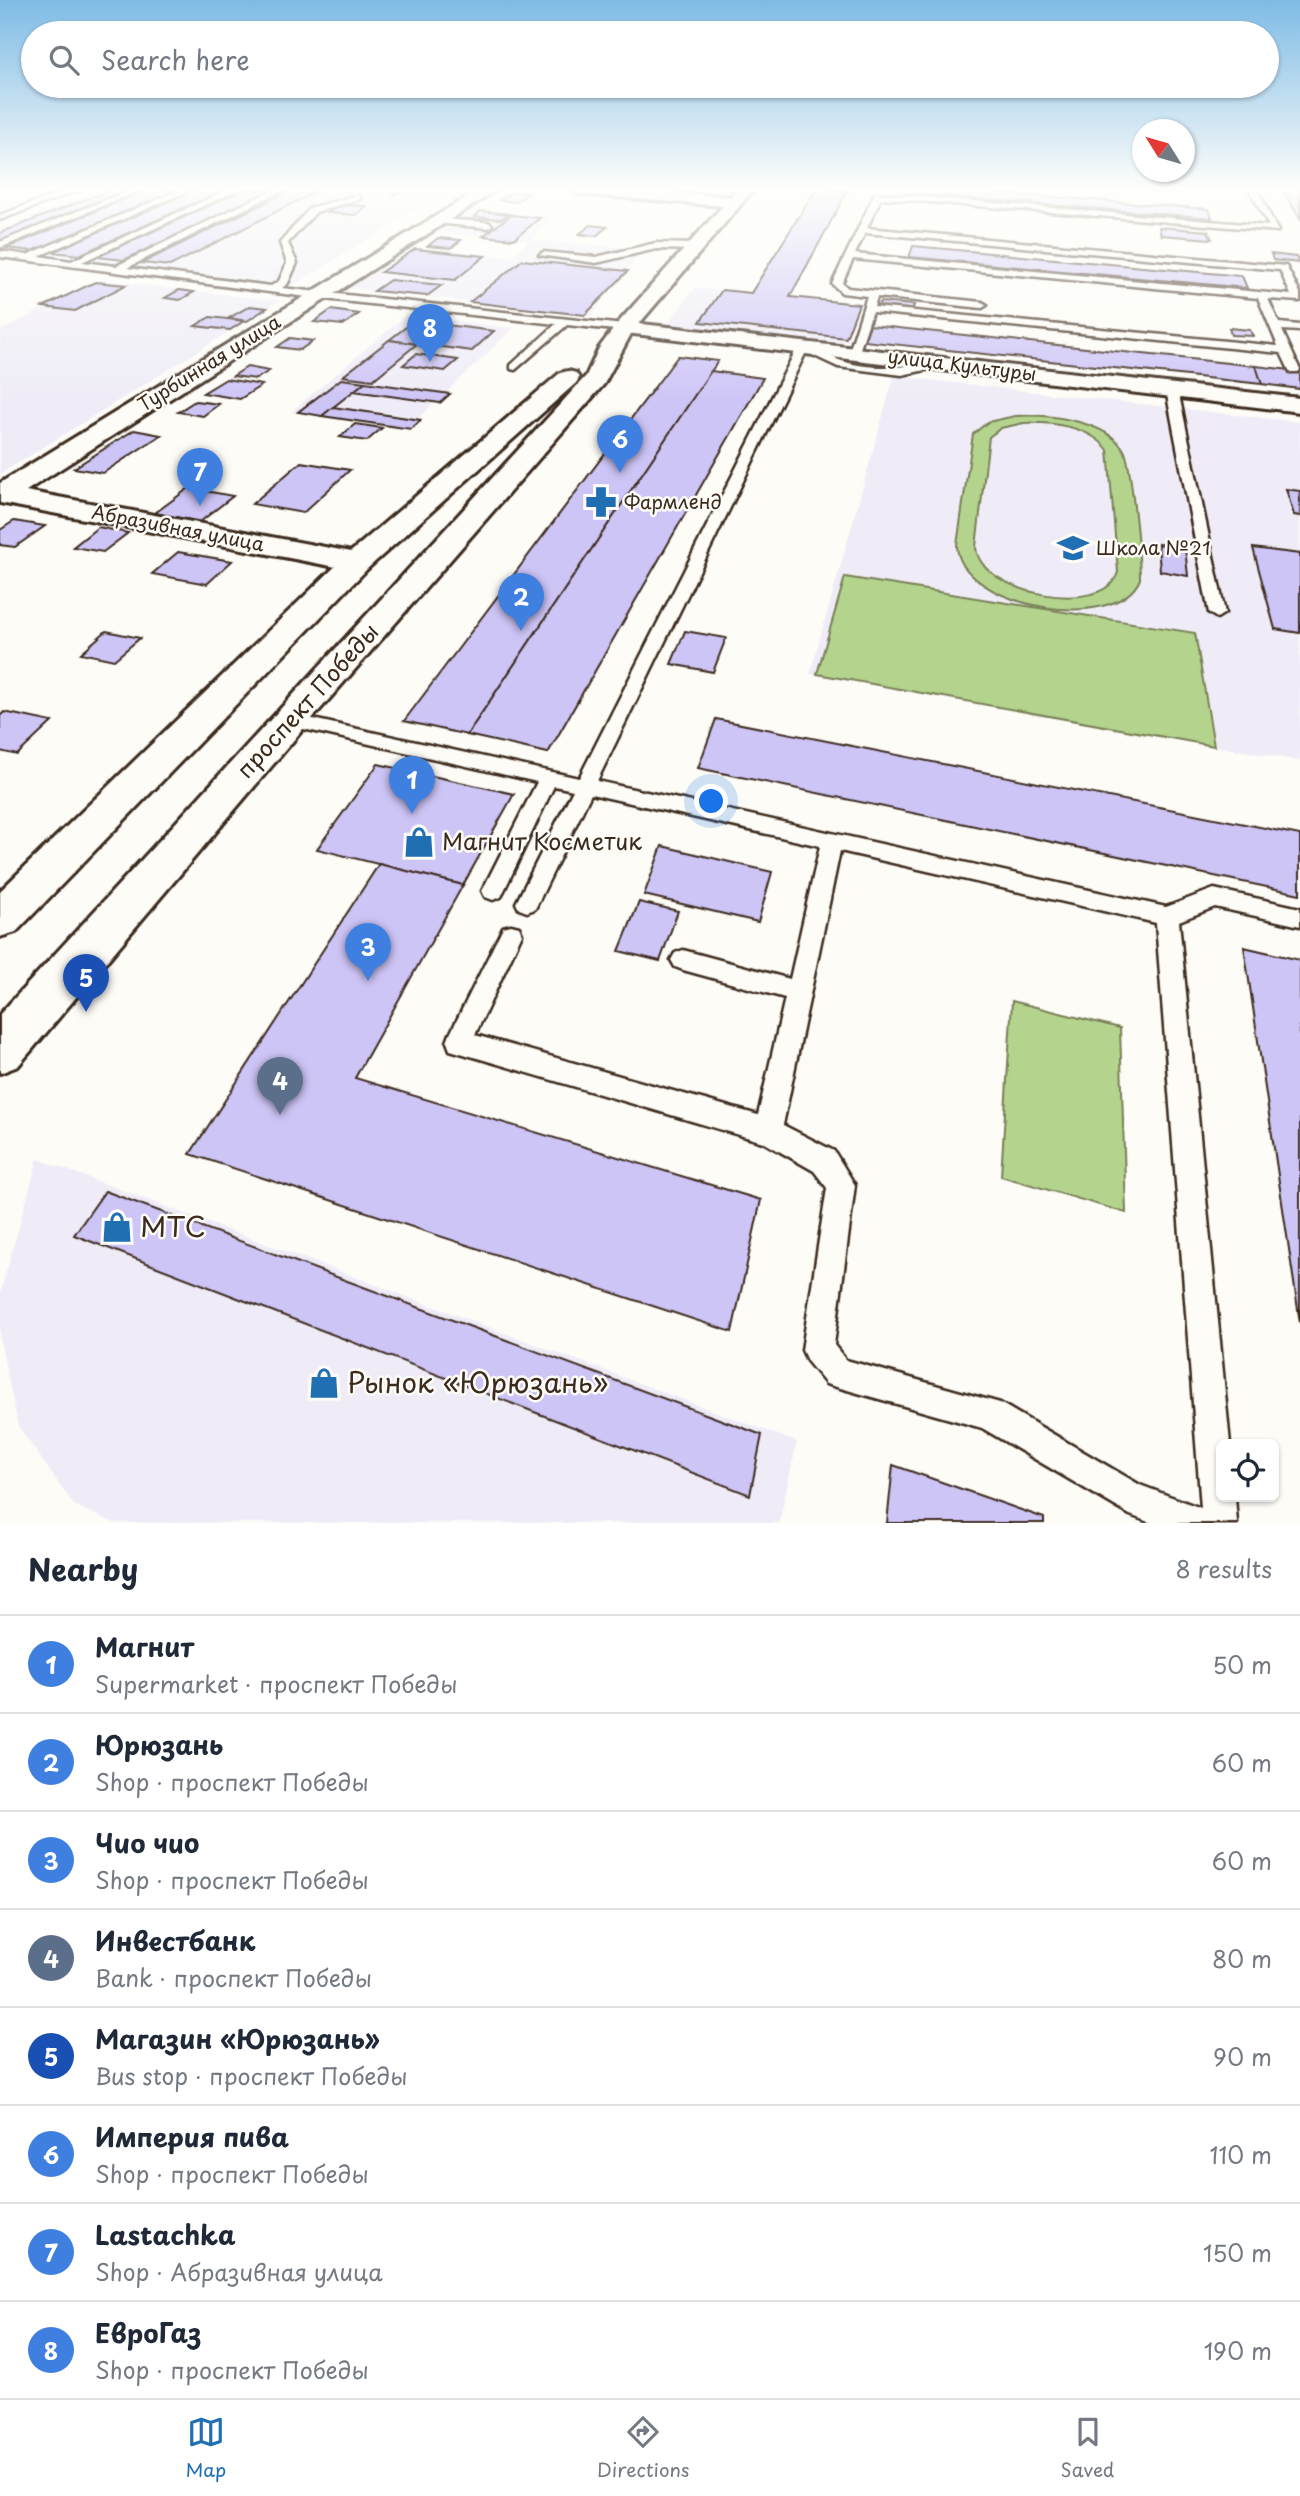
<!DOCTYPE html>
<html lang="en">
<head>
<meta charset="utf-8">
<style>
  body { margin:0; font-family:"Playpen Sans",sans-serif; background:#f2f2f3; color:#1f2937 }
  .controls { position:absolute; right:21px; bottom:21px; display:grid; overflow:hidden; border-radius:10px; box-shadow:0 2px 5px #0004 }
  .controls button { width:63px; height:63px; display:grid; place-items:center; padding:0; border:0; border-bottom:2px solid #e0e1e3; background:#fff; color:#1f2937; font:35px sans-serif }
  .compass { position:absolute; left:1132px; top:119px; width:63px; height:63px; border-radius:50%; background:#fff; box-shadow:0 2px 5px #0004; rotate:307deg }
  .you { position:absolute; left:712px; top:802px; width:24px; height:24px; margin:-18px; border:5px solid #fff; border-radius:50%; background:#1a73e8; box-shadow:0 0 0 10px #1a73e833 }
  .badge { display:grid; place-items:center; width:46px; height:46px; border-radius:50%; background:#1f6fb2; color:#fff; font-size:23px; font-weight:700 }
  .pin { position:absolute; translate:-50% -58px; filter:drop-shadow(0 2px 4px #0008) }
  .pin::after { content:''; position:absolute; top:37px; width:24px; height:21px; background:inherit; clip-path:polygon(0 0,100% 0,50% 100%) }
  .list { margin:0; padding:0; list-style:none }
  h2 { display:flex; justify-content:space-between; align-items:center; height:91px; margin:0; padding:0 28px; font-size:30px }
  h2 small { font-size:23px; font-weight:400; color:#747a83 }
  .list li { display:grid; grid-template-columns:46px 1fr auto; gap:21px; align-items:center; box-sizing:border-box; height:98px; padding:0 28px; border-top:2px solid #e0e1e3 }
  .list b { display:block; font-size:26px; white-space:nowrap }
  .list p { margin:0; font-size:23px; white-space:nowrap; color:#747a83 }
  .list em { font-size:23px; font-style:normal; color:#747a83 }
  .icon { flex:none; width:38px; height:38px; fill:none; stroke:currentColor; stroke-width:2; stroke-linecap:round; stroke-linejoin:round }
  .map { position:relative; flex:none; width:1300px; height:1523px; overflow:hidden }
  .search { position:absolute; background:#fff; box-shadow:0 2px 5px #0004; left:21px; right:21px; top:21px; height:77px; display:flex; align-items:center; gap:18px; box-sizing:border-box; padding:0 24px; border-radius:38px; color:#747a83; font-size:26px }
  .sheet { height:875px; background:#fff }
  nav { display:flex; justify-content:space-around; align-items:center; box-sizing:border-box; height:98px; border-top:2px solid #e0e1e3; background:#fff; font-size:19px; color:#747a83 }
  nav a { display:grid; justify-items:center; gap:4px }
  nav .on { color:#1f6fb2 }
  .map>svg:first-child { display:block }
</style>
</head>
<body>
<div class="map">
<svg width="1300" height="1523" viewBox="0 0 1300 1523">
  <rect width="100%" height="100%" fill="#fdfcf7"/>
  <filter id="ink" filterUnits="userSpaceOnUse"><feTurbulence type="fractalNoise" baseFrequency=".0143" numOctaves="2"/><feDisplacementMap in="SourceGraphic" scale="14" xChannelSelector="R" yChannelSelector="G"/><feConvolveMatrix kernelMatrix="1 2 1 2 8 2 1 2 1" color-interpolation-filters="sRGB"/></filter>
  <g filter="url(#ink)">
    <!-- built -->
    <g fill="#efecf7">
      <polygon points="101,189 450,189 294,285 0,251 0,228"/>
      <polygon points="473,209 554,217 532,240 620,247 641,251 591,316 347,288 417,247 510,257 530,240 437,233"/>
      <polygon points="100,280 279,301 0,474 0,331"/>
      <polygon points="695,288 859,304 843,344 667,325"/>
      <polygon points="406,315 514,328 407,429 291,412"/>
      <polygon points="894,376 1300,422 1300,761 810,674"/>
      <polygon points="38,1159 797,1442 779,1523 114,1523 74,1505 18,1426 0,1340 0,1294"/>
    </g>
    <!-- green -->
    <g fill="#b4d48e" stroke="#787f56" stroke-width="2" fill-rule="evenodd">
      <path d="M1015,416C1047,414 1106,420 1124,450C1131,461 1140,561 1140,579C1116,636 958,606 957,545L973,434L988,422ZM1024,423C1051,422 1090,426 1108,450L1118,572C1105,618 979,594 976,547L989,437L1001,428Z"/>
      <polygon points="845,577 1195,633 1214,746 817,674"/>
      <polygon points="1012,1001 1120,1028 1126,1213 1001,1176"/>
    </g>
    <!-- building -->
    <g fill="#cec5f7" stroke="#3b2a1e" stroke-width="2">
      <polygon points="112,189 129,189 0,241 0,233"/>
      <polygon points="149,189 179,189 33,251 6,248"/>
      <polygon points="197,189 226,189 79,255 52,252"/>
      <polygon points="245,189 273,189 124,260 97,257"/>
      <polygon points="293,189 321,189 170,266 142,263"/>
      <polygon points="816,189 848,190 790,297 859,304 846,338 700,322 722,290 751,293"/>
      <polygon points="911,189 948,189 1209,209 1212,218 909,194"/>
      <polygon points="1282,189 1300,189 1300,219"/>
      <polygon points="512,192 528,193 516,202 499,200"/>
      <polygon points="340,205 367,206 356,215 328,213"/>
      <polygon points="481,211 509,214 501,219 474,217"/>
      <polygon points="511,215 540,218 514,239 483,236"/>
      <polygon points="591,225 607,227 596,236 579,234"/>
      <polygon points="1159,227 1208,231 1212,239 1161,235"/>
      <polygon points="438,238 461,240 451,248 428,246"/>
      <polygon points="913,246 1242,276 1247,288 909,257"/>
      <polygon points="415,249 485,256 455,280 381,272"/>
      <polygon points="1271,254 1296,257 1299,263 1273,260"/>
      <polygon points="522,260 628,271 585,315 470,302"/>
      <polygon points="390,280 442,285 427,296 374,291"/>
      <polygon points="95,282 126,285 75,311 43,307"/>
      <polygon points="179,290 194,292 180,300 165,298"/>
      <polygon points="880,302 914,305 912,311 878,308"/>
      <polygon points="250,306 267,308 247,321 229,318"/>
      <polygon points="331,310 359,314 343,325 314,322"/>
      <polygon points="210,317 244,321 230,330 195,326"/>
      <polygon points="414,321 494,331 472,351 389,340"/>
      <polygon points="870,325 1256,366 1262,384 864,341"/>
      <polygon points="1229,328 1250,330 1253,336 1231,335"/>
      <polygon points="290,338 313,341 300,350 277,347"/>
      <polygon points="389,340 417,344 373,380 343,376"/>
      <polygon points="416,354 458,360 445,371 403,365"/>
      <polygon points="678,356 718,361 467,735 404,721"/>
      <polygon points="1256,366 1300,371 1300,389 1262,384"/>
      <polygon points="247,367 269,371 256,379 233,376"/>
      <polygon points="711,371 763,378 548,753 467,735"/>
      <polygon points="226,379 262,385 240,399 203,393"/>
      <polygon points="341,379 365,382 322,416 298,412"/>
      <polygon points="365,382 450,394 440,403 354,391"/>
      <polygon points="195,401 219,404 203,416 178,412"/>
      <polygon points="333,407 421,420 411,429 322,416"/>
      <polygon points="355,424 382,428 367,441 340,437"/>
      <polygon points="134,430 161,435 103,473 74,468"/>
      <polygon points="301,462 350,470 303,513 252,504"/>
      <polygon points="189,488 233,496 200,522 155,513"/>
      <polygon points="1286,489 1300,491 1300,516 1294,515"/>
      <polygon points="14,521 45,526 15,547 0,545 0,530"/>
      <polygon points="98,527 128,533 103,552 73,547"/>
      <polygon points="1158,544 1185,548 1188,576 1160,571"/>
      <polygon points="1253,548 1300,554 1300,633 1275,629"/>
      <polygon points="178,552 232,561 207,584 152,574"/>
      <polygon points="106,631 140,638 114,660 81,653"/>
      <polygon points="685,631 726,638 713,672 671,664"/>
      <polygon points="4,712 52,722 17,755 0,751 0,716"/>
      <polygon points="716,719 1300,835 1300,894 698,768"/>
      <polygon points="378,764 514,794 463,885 317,849"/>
      <polygon points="662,846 772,872 758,922 644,895"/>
      <polygon points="379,864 463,885 355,1078 761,1200 732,1332 190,1154"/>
      <polygon points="639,902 678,911 660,961 619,951"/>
      <polygon points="1244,947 1300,960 1300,1323"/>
      <polygon points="105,1191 762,1435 750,1495 74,1235"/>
      <polygon points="893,1465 1044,1518 1044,1523 887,1523"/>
    </g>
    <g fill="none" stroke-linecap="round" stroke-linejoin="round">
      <defs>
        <g id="lane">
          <polygon points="71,189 82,189 0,220 0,215"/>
          <polygon points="133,189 143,189 0,248 0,242"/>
          <polygon points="182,189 192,189 39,256 71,261 230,189 240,189 82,262 116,266 275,189 285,189 127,268 271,286 279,281 287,263 280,243 310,208 357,195 360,199 316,212 288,243 297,263 288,283 282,288 624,325 629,328 624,331 567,325 515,370 511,369 511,365 556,324 315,298 0,257 0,251 27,255"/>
          <polygon points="392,189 403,189 395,193"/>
          <path d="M1249,189H1257L1278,231L881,198L867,228L1286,266L1300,293V301L1268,299L1279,323L1300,325V331L1282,330L1300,370L1298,372H1290L1281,353L872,312L859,352L854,355L849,352L867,296L842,293L832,284L875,193L1269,226ZM865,233L1280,270L1291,295L855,254ZM853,259L1258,298L1278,346L874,307L877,297L982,308L987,305L982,302L848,288L842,283Z"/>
          <polygon points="438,219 488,222 492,225 488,228 435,223"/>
          <polygon points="656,243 695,244 699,247 695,250 656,249 596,263 539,255 543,252 596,257"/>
          <path d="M799,344C813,342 826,355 839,360C872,372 915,366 948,361L954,364L902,375L838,367L806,352L597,781L1166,907L1214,889L1300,908V926L1215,907L1179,921L1230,1444H1221V1497H1235L1237,1523H1151L1130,1515L982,1428L826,1384L807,1361L802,1350L827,1188L814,1171L763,1142L450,1050L447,1042L450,1034L503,927L511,925L519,927L522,934L475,1035L758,1115L785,998L683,970L675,967L671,960L675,953L683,950L790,979L820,846L591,794L535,909L527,912L519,909L516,903L573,790L554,786L501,897L493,900L485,897L482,891L537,782L290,726L283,724L281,720L283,716L290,714L579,778ZM840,851L1156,923L1201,1508L1140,1485L1000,1403L846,1360L834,1345L855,1185L834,1151L783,1125Z"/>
          <polygon points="1172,386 1178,390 1225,613 1217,618 1209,613 1166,390"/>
        </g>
        <g id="street">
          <polygon points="480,189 498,189 26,491 357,553 368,556 372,562 368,568 357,571 0,503 0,483"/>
          <polygon points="569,189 632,189 735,197 743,202 735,207 577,194"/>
          <polygon points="624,322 1300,398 1300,412 617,332 614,328 617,324"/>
        </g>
        <g id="primary">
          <polygon points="738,189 754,189 632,332 604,384 303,729 18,1066 0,1073 0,1014 586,376 599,348 617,324"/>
          <polygon points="568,371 576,373 579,378 576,383 368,568 16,932 0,937 0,891 346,556 560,373"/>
        </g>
      </defs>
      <!-- lane casing -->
      <use href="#lane" stroke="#3b2a1e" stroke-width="5"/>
      <!-- street casing -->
      <use href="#street" stroke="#3b2a1e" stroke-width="6"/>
      <!-- primary casing -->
      <use href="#primary" stroke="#3b2a1e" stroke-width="6"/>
      <!-- lane -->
      <use href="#lane" fill="#fdfcf7" fill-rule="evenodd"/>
      <!-- street -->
      <use href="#street" fill="#fdfcf7" fill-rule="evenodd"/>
      <!-- primary -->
      <use href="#primary" fill="#fdfcf7" fill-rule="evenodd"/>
    </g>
  </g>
  <!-- sky -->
  <linearGradient id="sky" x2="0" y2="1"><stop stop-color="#7fbbe6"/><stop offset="0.47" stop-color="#fefefb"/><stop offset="1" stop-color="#fefefb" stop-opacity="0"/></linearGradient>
  <rect width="1300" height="402" fill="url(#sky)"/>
  <!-- icons -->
  <defs>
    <symbol id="pharmacy-bare" viewBox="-9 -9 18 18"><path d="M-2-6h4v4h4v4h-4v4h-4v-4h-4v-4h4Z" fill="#1f6fb2" stroke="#fdfcf7" stroke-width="2.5" paint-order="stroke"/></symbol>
    <symbol id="school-bare" viewBox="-9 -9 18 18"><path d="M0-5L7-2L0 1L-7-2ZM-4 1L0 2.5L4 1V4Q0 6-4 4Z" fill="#1f6fb2" stroke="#fdfcf7" stroke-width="2.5" paint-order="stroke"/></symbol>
    <symbol id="shop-bare" viewBox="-9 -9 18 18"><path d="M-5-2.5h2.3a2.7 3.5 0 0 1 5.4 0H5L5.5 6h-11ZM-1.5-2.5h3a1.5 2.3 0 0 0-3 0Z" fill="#1f6fb2" stroke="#fdfcf7" stroke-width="2.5" paint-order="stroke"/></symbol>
  </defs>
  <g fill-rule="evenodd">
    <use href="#pharmacy-bare" x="579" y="480" width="44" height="44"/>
    <use href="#school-bare" x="1051" y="526" width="44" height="44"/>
    <use href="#shop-bare" x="397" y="820" width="44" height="44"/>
    <use href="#shop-bare" x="95" y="1205" width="44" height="44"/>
    <use href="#shop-bare" x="302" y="1361" width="44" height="44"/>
  </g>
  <g text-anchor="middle" stroke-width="5" stroke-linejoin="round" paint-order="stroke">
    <!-- far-street labels -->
    <g font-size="19" fill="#3b2a1e" stroke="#fdfcf7">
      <text transform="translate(209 363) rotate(-32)" y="7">Турбинная улица</text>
      <text transform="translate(962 365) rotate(7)" y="7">улица Культуры</text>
      <text transform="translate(178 528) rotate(11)" y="7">Абразивная улица</text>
    </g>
    <!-- far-poi labels -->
    <g font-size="19" fill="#3b2a1e" stroke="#fdfcf7" text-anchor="start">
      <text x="624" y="509">Фармленд</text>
      <text x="1096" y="555">Школа №21</text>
    </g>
    <!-- street labels -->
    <g font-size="23" fill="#3b2a1e" stroke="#fdfcf7">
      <text transform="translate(308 701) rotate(-48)" y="8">проспект Победы</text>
    </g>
    <!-- poi labels -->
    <g font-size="23" fill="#3b2a1e" stroke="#fdfcf7" text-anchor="start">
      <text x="442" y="850">Магнит Косметик</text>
    </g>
    <!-- near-poi labels -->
    <g font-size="28" fill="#3b2a1e" stroke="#fdfcf7" text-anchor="start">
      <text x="140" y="1237">МТС</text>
      <text x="347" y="1393">Рынок «Юрюзань»</text>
    </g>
  </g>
</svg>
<div class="controls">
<button><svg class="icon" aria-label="locate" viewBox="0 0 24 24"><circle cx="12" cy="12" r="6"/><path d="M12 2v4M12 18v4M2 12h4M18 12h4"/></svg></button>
</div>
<svg class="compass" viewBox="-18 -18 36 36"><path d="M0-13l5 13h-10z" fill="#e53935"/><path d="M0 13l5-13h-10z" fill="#747a83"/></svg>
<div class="you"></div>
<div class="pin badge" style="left:412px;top:814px;background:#3f7fe0">1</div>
<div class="pin badge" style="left:521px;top:631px;background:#3f7fe0">2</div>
<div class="pin badge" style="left:368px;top:981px;background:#3f7fe0">3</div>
<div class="pin badge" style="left:280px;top:1115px;background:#5c6f8a">4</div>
<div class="pin badge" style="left:86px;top:1012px;background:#1a4fb4">5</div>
<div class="pin badge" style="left:620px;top:473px;background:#3f7fe0">6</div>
<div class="pin badge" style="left:200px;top:506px;background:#3f7fe0">7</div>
<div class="pin badge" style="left:430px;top:362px;background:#3f7fe0">8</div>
<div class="search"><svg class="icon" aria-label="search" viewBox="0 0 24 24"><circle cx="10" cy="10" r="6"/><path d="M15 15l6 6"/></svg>Search here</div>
</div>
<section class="sheet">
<h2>Nearby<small>8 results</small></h2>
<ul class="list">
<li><span class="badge" style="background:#3f7fe0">1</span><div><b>Магнит</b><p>Supermarket · проспект Победы</p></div><em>50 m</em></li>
<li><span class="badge" style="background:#3f7fe0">2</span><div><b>Юрюзань</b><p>Shop · проспект Победы</p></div><em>60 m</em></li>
<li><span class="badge" style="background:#3f7fe0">3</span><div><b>Чио чио</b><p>Shop · проспект Победы</p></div><em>60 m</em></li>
<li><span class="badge" style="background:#5c6f8a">4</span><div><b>Инвестбанк</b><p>Bank · проспект Победы</p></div><em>80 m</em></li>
<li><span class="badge" style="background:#1a4fb4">5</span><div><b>Магазин «Юрюзань»</b><p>Bus stop · проспект Победы</p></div><em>90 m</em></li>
<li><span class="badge" style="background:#3f7fe0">6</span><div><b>Империя пива</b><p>Shop · проспект Победы</p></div><em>110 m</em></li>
<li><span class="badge" style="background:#3f7fe0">7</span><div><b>Lastachka</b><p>Shop · Абразивная улица</p></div><em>150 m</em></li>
<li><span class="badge" style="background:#3f7fe0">8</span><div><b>ЕвроГаз</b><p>Shop · проспект Победы</p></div><em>190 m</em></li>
</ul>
</section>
<nav>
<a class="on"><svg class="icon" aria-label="map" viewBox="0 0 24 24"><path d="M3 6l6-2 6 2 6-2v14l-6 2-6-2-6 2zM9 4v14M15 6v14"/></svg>Map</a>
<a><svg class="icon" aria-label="directions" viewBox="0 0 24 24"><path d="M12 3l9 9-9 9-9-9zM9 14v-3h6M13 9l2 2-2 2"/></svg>Directions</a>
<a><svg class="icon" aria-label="saved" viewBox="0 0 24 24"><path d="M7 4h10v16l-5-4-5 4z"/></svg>Saved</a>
</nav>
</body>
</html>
